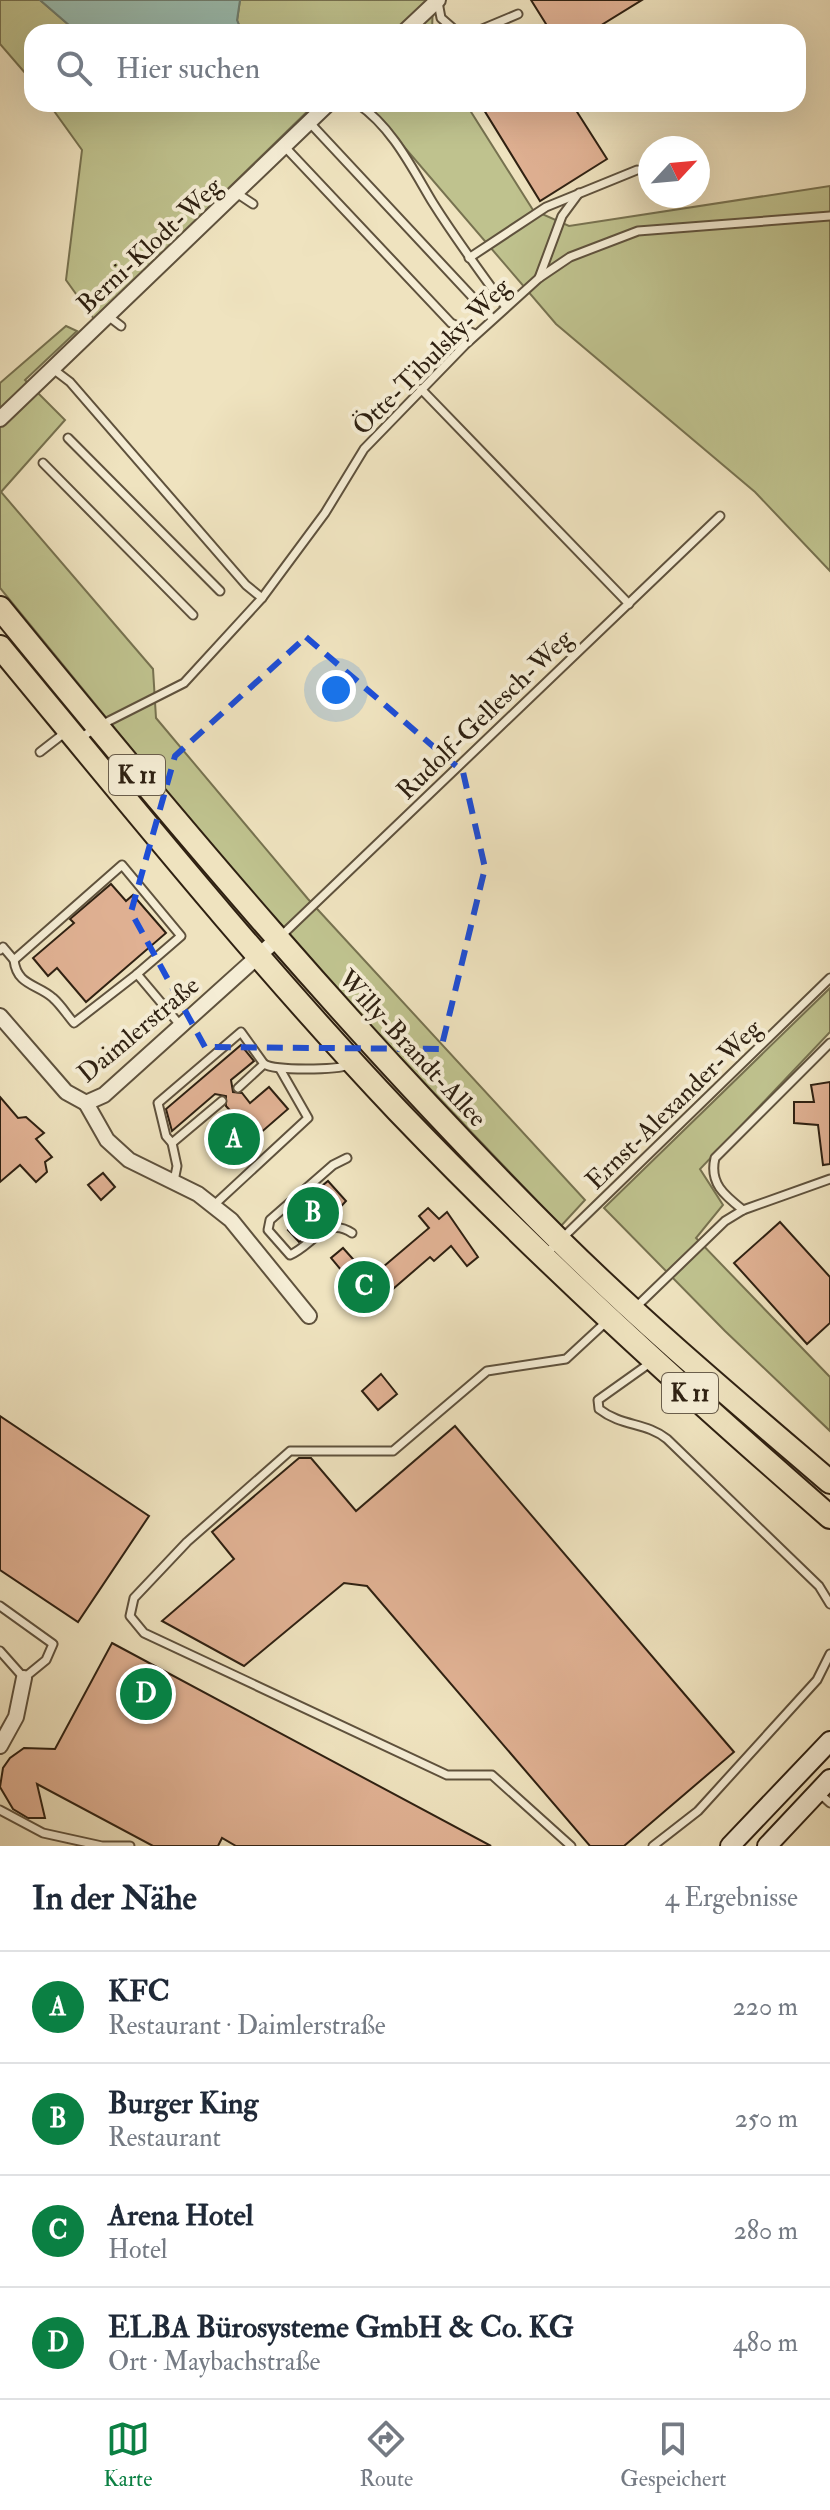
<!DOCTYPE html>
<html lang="de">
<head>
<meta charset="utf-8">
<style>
  body { margin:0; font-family:"IM FELL Double Pica",serif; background:#f2f2f3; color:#1f2937 }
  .compass { position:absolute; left:638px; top:136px; width:72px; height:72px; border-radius:50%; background:#fff; box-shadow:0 8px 32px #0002; rotate:64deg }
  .you { position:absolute; left:336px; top:690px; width:28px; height:28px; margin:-20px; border:6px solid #fff; border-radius:50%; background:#1a73e8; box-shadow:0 0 0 12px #1a73e833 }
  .badge { display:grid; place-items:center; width:52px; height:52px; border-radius:50%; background:#0b8043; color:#fff; font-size:26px; font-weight:700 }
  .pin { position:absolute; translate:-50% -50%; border:4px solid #fff; box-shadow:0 2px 8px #0006 }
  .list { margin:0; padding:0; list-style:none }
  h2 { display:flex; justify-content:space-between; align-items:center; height:104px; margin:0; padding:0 32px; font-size:34px }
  h2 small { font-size:26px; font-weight:400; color:#747a83 }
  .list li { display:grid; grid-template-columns:52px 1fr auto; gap:24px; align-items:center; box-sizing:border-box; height:112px; padding:0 32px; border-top:2px solid #e0e1e3 }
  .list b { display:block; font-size:30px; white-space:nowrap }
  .list p { margin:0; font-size:26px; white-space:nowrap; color:#747a83 }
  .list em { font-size:26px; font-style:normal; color:#747a83 }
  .icon { flex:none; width:44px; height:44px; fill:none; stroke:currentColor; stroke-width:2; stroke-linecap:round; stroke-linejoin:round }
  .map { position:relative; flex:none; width:830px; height:1846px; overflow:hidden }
  .search { position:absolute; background:#fff; box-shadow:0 8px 32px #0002; left:24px; right:24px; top:24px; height:88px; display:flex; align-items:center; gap:20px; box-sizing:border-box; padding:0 28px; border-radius:24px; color:#747a83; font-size:30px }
  .sheet { height:552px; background:#fff }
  nav { display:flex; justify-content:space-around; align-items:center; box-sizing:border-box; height:112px; border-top:2px solid #e0e1e3; background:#fff; font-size:22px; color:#747a83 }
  nav a { display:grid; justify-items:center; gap:4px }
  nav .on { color:#0b8043 }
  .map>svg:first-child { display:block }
</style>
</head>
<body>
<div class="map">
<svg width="830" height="1846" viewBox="0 0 830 1846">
  <rect width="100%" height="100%" fill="#efe3bf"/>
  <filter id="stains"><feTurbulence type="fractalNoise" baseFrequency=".0025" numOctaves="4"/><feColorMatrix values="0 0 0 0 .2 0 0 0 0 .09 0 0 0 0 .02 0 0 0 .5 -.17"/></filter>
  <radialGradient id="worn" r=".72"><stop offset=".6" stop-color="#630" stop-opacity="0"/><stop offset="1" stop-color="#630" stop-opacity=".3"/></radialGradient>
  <!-- green -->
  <g fill="#bfc28e" stroke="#777250" stroke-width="2">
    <polygon points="0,0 40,0 77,32 32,32 32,81 0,44"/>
    <polygon points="240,0 433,0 432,32 242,32 237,21"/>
    <polygon points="49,104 315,104 94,319 66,280 82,150"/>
    <polygon points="356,104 466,104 533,210 569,226 830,186 830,571 755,492 556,324 394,135"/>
    <polygon points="66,326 77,331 25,380 65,420 1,492 153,669 156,718 308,899 585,1200 561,1226 289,941 0,588 0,383"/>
    <polygon points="830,988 830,1032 700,1169 723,1205 696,1238 830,1377 830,1431 725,1331 604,1208"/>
  </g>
  <!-- water -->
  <polygon fill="#9abeb2" stroke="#6f7f72" stroke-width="2" points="40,0 240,0 237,20 242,32 77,32"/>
  <!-- building -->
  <g fill="#e0b193" stroke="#2f2112" stroke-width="2">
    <polygon points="531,0 642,0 590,32 551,32"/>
    <polygon points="495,104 572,104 607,159 540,201 484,110"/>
    <polygon points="111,884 126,901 133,895 166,933 86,1002 57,968 48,976 33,958 74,923 70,919"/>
    <polygon points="241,1045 254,1061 231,1080 233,1092 242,1093 250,1103 269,1087 288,1109 250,1142 257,1151 240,1166 212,1135 235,1116 226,1106 226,1096 215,1094 172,1131 166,1109"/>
    <polygon points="830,1082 830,1164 823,1165 818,1125 794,1123 794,1102 814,1102 811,1085"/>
    <polygon points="0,1097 18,1118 26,1117 44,1133 36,1139 52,1157 45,1162 47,1172 36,1182 20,1165 0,1182"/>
    <polygon points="103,1173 115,1187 101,1200 88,1185"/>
    <polygon points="328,1181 346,1201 326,1223 299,1242 288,1230 296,1223 288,1214"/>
    <polygon points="428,1208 439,1219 447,1212 478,1257 467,1266 451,1246 434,1261 430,1257 364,1314 349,1296 357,1289 331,1258 343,1248 370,1278 429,1228 419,1216"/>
    <polygon points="780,1222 830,1277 830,1323 807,1344 734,1263"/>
    <polygon points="381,1374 397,1394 378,1410 362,1391"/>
    <polygon points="0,1416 149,1516 78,1622 0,1570"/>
    <polygon points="455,1426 734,1752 624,1846 590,1846 367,1586 344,1583 244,1666 162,1621 234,1559 212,1532 299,1458 311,1458 356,1511"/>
    <polygon points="112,1643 491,1846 236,1846 222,1838 218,1846 153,1846 37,1784 45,1818 28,1818 13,1809 0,1787 3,1768 10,1758 24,1748 55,1749"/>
  </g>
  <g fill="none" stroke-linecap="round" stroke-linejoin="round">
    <defs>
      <g id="lane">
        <polyline points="438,2 441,18 457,32"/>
        <polyline points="475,32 518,14"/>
        <path d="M358,104C392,127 412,168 433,203C455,238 480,272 505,306"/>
        <polyline points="310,123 492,318"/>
        <polyline points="285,147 451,323 475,334"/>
        <polyline points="238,194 253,204"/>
        <polyline points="469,258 546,207 637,170"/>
        <polyline points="539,278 562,216 579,193"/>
        <polyline points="108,316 121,326"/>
        <polyline points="53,369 70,382 246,585 262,598"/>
        <polyline points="421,389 629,604"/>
        <polyline points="68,438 220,591"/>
        <polyline points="43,463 193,615"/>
        <polyline points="79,739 97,727 184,683 262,598 325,513 364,449 465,345 539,278 570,257 638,231 830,216"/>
        <polyline points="40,752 67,731"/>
        <polyline points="281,936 720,516"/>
        <polyline points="0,950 3,947 14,960 122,865 181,936 137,974 180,1025"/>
        <path d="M14,960C17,986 38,984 53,998C61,1005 67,1015 74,1023L137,974"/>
        <path d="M238,1088L264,1064C275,1071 337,1070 348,1065"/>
        <polyline points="222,1101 172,1143 166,1136 158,1103 241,1032 264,1064"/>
        <polyline points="172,1143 177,1166 174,1181"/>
        <path d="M347,1158L333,1165L270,1220L268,1230L290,1255C313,1245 326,1215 352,1233"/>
        <polyline points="214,1205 308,1118 280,1069"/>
        <path d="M743,1210C724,1195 709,1183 715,1158L830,1043"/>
        <polyline points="545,1255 830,978"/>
        <polyline points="635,1308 725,1221 743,1210 830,1179"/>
        <path d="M650,1363L598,1400L599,1409C622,1427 646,1422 667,1439L819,1586L830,1604"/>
        <polyline points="0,1606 53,1644 46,1660 24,1678 0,1651"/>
        <polyline points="819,1793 830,1803"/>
        <polyline points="0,1810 43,1833 102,1846 130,1846"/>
        <polyline points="571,1846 492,1775 447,1775 144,1633 130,1616 134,1598 187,1542 290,1451 393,1451 487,1371 566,1359 606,1322"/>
        <polyline points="653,1846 698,1811 817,1680 830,1654"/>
      </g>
      <g id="street">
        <polyline points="404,32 438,0"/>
        <polyline points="0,419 328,104"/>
        <polyline points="0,1016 66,1092 86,1103 104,1095 276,940"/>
        <polyline points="86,1103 107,1140 129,1160 198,1194 231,1220 309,1316"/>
        <polyline points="0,1746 16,1717 24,1678"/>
      </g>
      <g id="secondary">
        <polyline points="730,1846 830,1741"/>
        <polyline points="767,1846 830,1779"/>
      </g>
      <g id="primary">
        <path d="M0,608C178,826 359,1041 559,1240C645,1325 738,1403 830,1482"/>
        <path d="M0,647C130,804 258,963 398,1111C535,1254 681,1387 830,1517"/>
      </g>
    </defs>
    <!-- lane casing -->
    <use href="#lane" stroke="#5f523d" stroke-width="11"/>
    <!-- street casing -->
    <use href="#street" stroke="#5f523d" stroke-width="18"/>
    <!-- secondary casing -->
    <use href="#secondary" stroke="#2f2112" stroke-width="22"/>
    <!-- primary casing -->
    <use href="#primary" stroke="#2f2112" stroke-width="26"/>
    <!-- lane -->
    <use href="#lane" stroke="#f5edd5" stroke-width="7"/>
    <!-- street -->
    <use href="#street" stroke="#f5edd5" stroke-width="14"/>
    <!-- secondary -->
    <use href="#secondary" stroke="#f5edd5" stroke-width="18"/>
    <!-- primary -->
    <use href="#primary" stroke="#efe3bf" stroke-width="22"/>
  </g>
  <!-- marked area -->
  <path fill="none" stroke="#1d4ed8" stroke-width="6" stroke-dasharray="16 10" stroke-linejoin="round" d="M306,637L463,772L485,868L441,1049L205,1047L131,912L175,756Z"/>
  <g text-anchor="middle" stroke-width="8" stroke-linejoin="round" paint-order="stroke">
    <!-- shield labels -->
    <g fill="#f5edd5" stroke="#6a5e4c" stroke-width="2">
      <rect x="109" y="755" width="56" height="40" rx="6"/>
      <rect x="662" y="1373" width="56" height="40" rx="6"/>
    </g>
    <g font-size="24" font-weight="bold" fill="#2f2112">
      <text x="137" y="783">K 11</text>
      <text x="690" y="1401">K 11</text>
    </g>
    <!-- street labels -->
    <g font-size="26" fill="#2f2112" stroke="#f5edd5">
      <text transform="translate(149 245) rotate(-43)" y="9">Berni-Klodt-Weg</text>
      <text transform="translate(431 356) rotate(-45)" y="9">Ötte-Tibulsky-Weg</text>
      <text transform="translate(484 714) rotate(-44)" y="9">Rudolf-Gellesch-Weg</text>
      <text transform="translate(138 1029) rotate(-40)" y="9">Daimlerstraße</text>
      <text transform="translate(413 1048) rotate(47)" y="9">Willy-Brandt-Allee</text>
      <text transform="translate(673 1104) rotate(-44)" y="9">Ernst-Alexander-Weg</text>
    </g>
  </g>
  <rect width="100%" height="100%" filter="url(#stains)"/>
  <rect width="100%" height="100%" fill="url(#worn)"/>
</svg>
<svg class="compass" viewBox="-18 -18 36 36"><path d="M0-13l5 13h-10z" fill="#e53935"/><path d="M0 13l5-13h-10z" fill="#747a83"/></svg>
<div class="you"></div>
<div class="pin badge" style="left:234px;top:1139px">A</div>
<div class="pin badge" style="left:313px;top:1213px">B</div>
<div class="pin badge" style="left:364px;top:1287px">C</div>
<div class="pin badge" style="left:146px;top:1694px">D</div>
<div class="search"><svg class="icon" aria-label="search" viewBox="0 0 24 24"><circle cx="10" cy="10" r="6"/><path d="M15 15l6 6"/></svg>Hier suchen</div>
</div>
<section class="sheet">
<h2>In der Nähe<small>4 Ergebnisse</small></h2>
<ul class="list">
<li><span class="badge">A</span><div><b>KFC</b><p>Restaurant · Daimlerstraße</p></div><em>220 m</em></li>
<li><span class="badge">B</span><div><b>Burger King</b><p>Restaurant</p></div><em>250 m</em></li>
<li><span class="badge">C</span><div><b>Arena Hotel</b><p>Hotel</p></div><em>280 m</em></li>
<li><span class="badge">D</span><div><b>ELBA Bürosysteme GmbH &amp; Co. KG</b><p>Ort · Maybachstraße</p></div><em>480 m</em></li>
</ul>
</section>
<nav>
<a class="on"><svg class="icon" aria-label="map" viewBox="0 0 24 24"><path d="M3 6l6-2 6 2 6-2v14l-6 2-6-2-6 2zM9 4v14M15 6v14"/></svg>Karte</a>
<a><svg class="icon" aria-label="directions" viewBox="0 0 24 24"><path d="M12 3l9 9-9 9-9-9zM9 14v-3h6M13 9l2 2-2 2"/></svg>Route</a>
<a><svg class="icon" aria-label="saved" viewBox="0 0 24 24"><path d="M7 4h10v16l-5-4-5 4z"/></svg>Gespeichert</a>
</nav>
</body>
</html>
